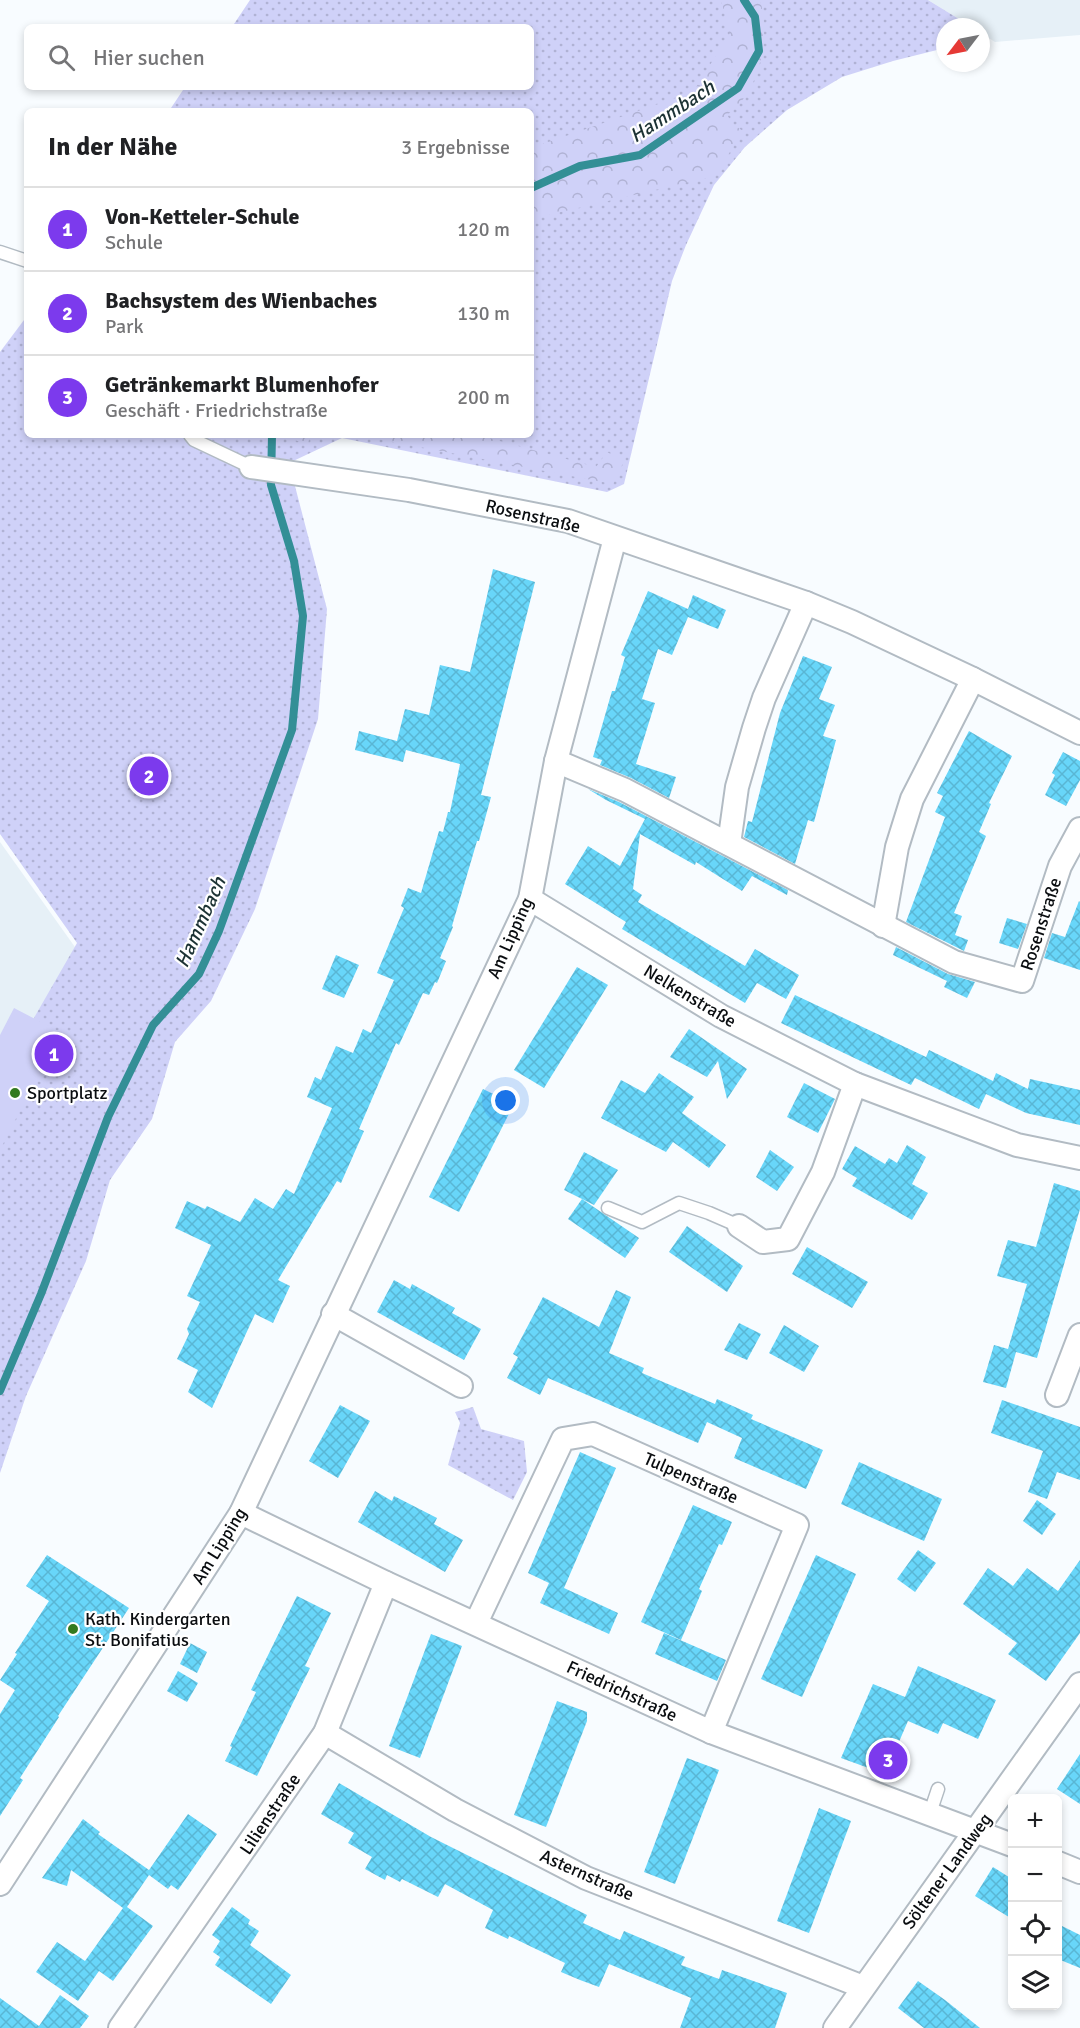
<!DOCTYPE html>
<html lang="de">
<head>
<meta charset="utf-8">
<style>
  body { margin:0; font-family:Signika,sans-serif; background:#f6f6f6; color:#202124 }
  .controls { position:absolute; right:18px; bottom:18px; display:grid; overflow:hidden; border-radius:9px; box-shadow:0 3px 9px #0003 }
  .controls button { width:54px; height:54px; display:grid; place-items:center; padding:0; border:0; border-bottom:2px solid #e0e0e0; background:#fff; color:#202124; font:30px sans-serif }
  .compass { position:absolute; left:936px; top:18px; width:54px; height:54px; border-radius:50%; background:#fff; box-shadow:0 3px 9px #0003; rotate:238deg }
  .you { position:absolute; left:506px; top:1101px; width:21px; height:21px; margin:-15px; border:4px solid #fff; border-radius:50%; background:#1a73e8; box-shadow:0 0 0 9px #1a73e833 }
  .badge { display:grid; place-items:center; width:39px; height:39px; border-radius:50%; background:#7c3aed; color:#fff; font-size:20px; font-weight:700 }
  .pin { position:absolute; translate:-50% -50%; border:3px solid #fff; box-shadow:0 2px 6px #0006 }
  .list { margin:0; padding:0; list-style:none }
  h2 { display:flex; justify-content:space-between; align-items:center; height:78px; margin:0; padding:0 24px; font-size:26px }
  h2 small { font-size:20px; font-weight:400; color:#757577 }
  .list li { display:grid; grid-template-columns:39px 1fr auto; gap:18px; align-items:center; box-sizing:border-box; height:84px; padding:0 24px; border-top:2px solid #e0e0e0 }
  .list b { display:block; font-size:22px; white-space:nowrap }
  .list p { margin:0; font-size:20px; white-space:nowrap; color:#757577 }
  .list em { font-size:20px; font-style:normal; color:#757577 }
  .icon { flex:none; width:33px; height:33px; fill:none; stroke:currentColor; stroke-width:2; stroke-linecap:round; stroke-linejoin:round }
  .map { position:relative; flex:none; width:1080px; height:2028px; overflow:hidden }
  .search { position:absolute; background:#fff; box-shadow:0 3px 9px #0003; left:24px; top:24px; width:510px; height:66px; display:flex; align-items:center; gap:15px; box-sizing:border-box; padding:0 21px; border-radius:9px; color:#757577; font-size:22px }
  .panel { position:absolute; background:#fff; box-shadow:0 3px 9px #0003; left:24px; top:108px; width:510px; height:330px; border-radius:9px }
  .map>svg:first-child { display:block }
</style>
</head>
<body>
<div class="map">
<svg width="1080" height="2028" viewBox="0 0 1080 2028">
  <defs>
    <pattern id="grass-dots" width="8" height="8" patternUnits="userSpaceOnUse" patternTransform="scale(1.5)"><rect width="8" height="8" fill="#cfd1f8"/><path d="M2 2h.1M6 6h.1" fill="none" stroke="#b0b2d4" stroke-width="1.8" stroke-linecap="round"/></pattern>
    <pattern id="forest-crowns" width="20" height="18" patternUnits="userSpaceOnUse" patternTransform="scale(1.5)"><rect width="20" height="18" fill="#cfd1f8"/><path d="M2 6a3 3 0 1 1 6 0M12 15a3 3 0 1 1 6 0" fill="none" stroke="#b0b2d4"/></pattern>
    <pattern id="building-cross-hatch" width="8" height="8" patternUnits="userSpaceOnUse" patternTransform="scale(1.5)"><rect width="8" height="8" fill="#68d6f9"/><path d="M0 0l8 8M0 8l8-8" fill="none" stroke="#59b6d4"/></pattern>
  </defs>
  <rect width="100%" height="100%" fill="#f8fcff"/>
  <!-- built -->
  <g fill="#e6f0f7">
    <polygon points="928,0 1080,0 1080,35 995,42 981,33 981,27 972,27"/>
    <polygon points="0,842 127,1020 0,1305"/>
  </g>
  <!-- grass -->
  <g fill="url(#grass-dots)">
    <polygon points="250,0 928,0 972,27 945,27 945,48 893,61 842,77 787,110 745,147 714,185 686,245 672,281 624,484 607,492 342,438 289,463 327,609 318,719 255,909 211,1001 175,1042 152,1119 110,1180 86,1261 26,1396 0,1473 0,1077 77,943 0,834 0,352 27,316 27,435 531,435 531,111 169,111 185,87 531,87 531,27 232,27"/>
    <polygon points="473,1407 481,1429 524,1441 527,1472 513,1500 448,1465 460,1423 455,1412"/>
  </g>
  <!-- forest -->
  <g fill="url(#forest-crowns)">
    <path d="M721,0H760C771,37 760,92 727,115L734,125L743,131L715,176L531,219V148L693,92L730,33Z"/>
    <polygon points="277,435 310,435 308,444"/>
    <polygon points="357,435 478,435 596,467 607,452 624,461 613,484"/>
  </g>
  <!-- garden -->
  <polygon fill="#cfd1f8" points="14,1008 60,1032 0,1150 0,1035"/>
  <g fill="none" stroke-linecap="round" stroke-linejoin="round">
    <!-- stream -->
    <g stroke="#338f96" stroke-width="8">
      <polyline points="531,188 580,166 640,155 738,88 759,51 755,17 744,0"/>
      <polyline points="0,1391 41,1294 108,1117 153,1025 199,974 219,931 292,730 303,616 294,561 271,485 272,435"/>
    </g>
  </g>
  <!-- building -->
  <g fill="url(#building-cross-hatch)">
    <polygon points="493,569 535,582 481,795 491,797 479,841 477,841 452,926 453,927 440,958 446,961 437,983 435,982 429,995 423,993 399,1045 396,1043 359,1129 364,1131 341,1183 337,1181 278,1280 290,1286 273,1323 255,1314 212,1408 188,1392 198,1370 177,1359 189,1334 187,1329 200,1302 187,1296 211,1245 175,1228 187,1201 205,1209 207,1206 240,1222 255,1198 273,1209 286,1189 294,1194 332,1108 307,1097 315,1077 321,1080 336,1046 353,1053 363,1029 371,1033 394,980 377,973 404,908 401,906 408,888 421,893 439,831 443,832 448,812 450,812 460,764 406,750 403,762 355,750 359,731 397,741 405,709 429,715 440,665 470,672"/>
    <polygon points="648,591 688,609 693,595 726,610 718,629 688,617 672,655 658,649 642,699 655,703 636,764 676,777 669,798 631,778 600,765 602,760 593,757 612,691 615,691 625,657 621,655"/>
    <polygon points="803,656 832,667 819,699 835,705 823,736 836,740 814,822 808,820 795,864 744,837 748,821 752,822 780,713"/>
    <polygon points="969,731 1012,756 989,803 991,804 979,832 986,836 954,913 962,916 955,935 968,940 964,951 906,922 945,817 935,812 943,796 937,793"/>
    <polygon points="1063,752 1080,761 1080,780 1066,806 1045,795 1055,775 1052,773"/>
    <polygon points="588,789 619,802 788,890 787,895 752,876 742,891 696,862 695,865 640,834 633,889 642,895 638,902 745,966 755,949 799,975 786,999 757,983 745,1003 622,929 626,922 565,884 588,846 620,866 645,819 606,800"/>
    <polygon points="1079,901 1080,902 1080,970 1044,958 1052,933 1065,937"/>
    <polygon points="1007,918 1027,924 1018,949 999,943"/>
    <polygon points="896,947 948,974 975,982 967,998 944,987 947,981 893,955"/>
    <polygon points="336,955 359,965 344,998 322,989"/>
    <polygon points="577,967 608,985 544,1088 514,1070"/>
    <polygon points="795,995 926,1057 929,1050 993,1081 996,1073 1028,1089 1030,1079 1080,1090 1080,1125 1026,1113 986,1094 979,1109 915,1078 911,1085 781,1023"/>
    <polygon points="689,1029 747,1069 727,1099 718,1061 707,1077 670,1057"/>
    <polygon points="659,1073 694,1097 682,1113 726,1145 709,1168 673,1142 666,1152 601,1118 621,1080 645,1093"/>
    <polygon points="804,1083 835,1099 818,1133 787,1117"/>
    <polygon points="483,1089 514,1104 459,1212 429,1197"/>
    <polygon points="907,1145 926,1157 912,1184 928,1193 912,1220 852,1186 857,1178 842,1169 855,1146 885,1164 889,1158 897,1163"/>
    <polygon points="770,1150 794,1167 777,1191 756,1177"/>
    <polygon points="584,1152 618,1170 594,1205 564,1190"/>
    <polygon points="1054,1183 1080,1191 1080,1209 1037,1358 1016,1352 1006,1388 983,1382 994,1345 1008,1349 1027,1284 997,1276 1008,1240 1036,1247"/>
    <polygon points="582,1199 639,1238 625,1258 568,1219"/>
    <polygon points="687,1226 743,1266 727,1292 669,1252"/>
    <polygon points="807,1247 868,1282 852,1308 792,1274"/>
    <polygon points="394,1280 410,1289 412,1284 428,1293 455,1308 452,1313 481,1329 464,1360 377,1312"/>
    <polygon points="616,1290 631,1297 609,1353 644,1368 642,1373 715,1404 717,1399 753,1415 751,1419 823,1450 806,1489 734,1458 742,1438 707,1422 698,1443 548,1378 540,1395 507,1378 518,1357 513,1354 543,1297 599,1327"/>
    <polygon points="739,1323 761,1334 747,1360 724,1350"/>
    <polygon points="784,1325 819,1346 804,1372 769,1353"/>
    <polygon points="1002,1400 1080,1427 1080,1480 1057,1472 1047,1499 1028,1492 1043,1451 991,1433"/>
    <polygon points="340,1405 370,1421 338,1478 309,1461"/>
    <polygon points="580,1452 616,1468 564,1588 618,1613 609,1634 540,1603 549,1583 528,1573"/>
    <polygon points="859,1462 942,1499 924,1541 841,1504"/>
    <polygon points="375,1491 392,1501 394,1496 437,1518 434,1524 463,1540 445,1572 358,1522"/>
    <polygon points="1037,1500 1056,1514 1042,1535 1023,1521"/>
    <polygon points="693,1505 732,1522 722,1545 719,1544 699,1589 702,1591 681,1640 641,1622"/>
    <polygon points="918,1550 936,1563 915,1592 897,1579"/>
    <polygon points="47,1555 129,1608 58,1716 59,1717 20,1778 23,1780 0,1816 0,1714 15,1690 0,1680 17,1654 15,1653 49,1601 26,1586"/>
    <polygon points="816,1555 856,1574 802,1697 761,1679"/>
    <polygon points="1080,1560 1080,1633 1046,1681 1008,1654 1017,1643 963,1604 988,1568 1013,1586 1027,1568 1058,1591"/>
    <polygon points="297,1596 331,1613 305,1666 310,1668 257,1776 225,1761 232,1747 230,1746 256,1692 251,1690"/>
    <polygon points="664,1633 726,1660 717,1681 655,1654"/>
    <polygon points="431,1634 462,1646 420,1758 389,1746"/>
    <polygon points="190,1643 207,1652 197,1673 180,1664"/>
    <polygon points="918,1666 996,1700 978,1739 943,1723 938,1734 908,1721 885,1774 841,1758 873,1684 905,1697"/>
    <polygon points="178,1671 198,1683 187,1702 167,1691"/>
    <polygon points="557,1701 587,1712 587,1721 546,1827 514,1815"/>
    <polygon points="1080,1754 1080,1804 1057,1789"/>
    <polygon points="687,1758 719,1770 675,1884 644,1872"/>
    <polygon points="339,1783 431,1837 587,1915 583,1923 620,1940 624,1931 685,1957 681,1965 719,1979 722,1970 787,1993 775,2028 680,2028 691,1998 609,1964 599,1987 580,1980 561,1972 565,1963 509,1936 508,1939 485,1928 493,1910 445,1884 438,1897 402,1879 400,1882 387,1875 385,1880 365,1869 372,1857 348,1843 354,1833 321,1814"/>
    <polygon points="819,1808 851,1821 809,1933 777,1921"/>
    <polygon points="188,1814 217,1834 178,1890 171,1885 168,1889 149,1875 127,1907 153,1926 113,1981 99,1971 78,2001 36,1972 57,1942 85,1961 123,1908 71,1870 67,1886 42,1878 83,1819 100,1832 98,1834 149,1870"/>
    <polygon points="993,1867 1012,1879 1012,1919 975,1896"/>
    <polygon points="232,1907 250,1920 248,1924 259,1931 250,1945 291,1975 271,2004 215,1965 220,1957 213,1952 220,1941 212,1935"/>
    <polygon points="1058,1924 1080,1935 1080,1968 1058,1959"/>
    <polygon points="918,1981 945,2000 980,2028 924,2028 898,2008"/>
    <polygon points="60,1995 89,2016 80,2028 0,2028 0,1998 39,2026"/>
  </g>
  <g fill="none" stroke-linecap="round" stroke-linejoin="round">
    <defs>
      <g id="service">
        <polyline points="0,252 27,261"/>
        <polyline points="190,435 194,440 251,467"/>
        <polyline points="608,1208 642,1222 679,1203 709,1213 739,1226"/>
        <polyline points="930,1813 938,1789"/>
      </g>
      <g id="minor">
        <polyline points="251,467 409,490 568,521 806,603 852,622 973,679 1080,733"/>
        <polyline points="556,761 625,790 954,962 1022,981 1060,866 1080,829"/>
        <polyline points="729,844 737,787 754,728 764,698 806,603"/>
        <polyline points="530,899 721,1016 855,1084 1017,1145 1080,1158"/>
        <polyline points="883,926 897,847 912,799 973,679"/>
        <polyline points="739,1226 763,1242 788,1239 823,1172 855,1084"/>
        <polyline points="333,1314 461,1386"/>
        <polyline points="1057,1395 1080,1335"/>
        <polyline points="241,1513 386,1583 711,1732 1012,1845"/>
        <polyline points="476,1623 563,1439 593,1434 797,1525 711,1732"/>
        <polyline points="325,1733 455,1810 586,1878 863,1987"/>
        <polyline points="1058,1863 1080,1872"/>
        <polyline points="0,1884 241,1513 530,899 556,761 615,538"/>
        <polyline points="120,2028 325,1733 386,1583"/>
        <polyline points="835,2028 1080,1684"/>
      </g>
    </defs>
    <!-- service casing -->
    <use href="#service" stroke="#b2bbc3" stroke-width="15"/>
    <!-- minor casing -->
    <use href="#minor" stroke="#b2bbc3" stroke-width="26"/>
    <!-- service -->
    <use href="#service" stroke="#fff" stroke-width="12"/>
    <!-- minor -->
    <use href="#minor" stroke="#fff" stroke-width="22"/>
  </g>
  <!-- markers -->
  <g fill="#337a1f" stroke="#fff" stroke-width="2">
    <circle cx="15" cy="1093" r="6"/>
    <circle cx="73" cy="1629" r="6"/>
  </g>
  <g text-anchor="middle" stroke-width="4.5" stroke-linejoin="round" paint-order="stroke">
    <!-- street labels -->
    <g font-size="18" fill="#0a0d10" stroke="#fff">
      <text transform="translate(533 516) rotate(13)" y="6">Rosenstraße</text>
      <text transform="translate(1041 924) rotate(-72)" y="6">Rosenstraße</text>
      <text transform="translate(510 938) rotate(-66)" y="6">Am Lipping</text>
      <text transform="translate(690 996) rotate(31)" y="6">Nelkenstraße</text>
      <text transform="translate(691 1478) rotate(24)" y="6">Tulpenstraße</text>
      <text transform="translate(219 1546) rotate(-58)" y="6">Am Lipping</text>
      <text transform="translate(622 1691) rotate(25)" y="6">Friedrichstraße</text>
      <text transform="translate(270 1814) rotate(-56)" y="6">Lilienstraße</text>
      <text transform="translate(947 1871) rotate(-54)" y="6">Söltener Landweg</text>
      <text transform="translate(587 1875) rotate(24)" y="6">Asternstraße</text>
    </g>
    <!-- poi labels -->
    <g font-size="18" fill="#0a0d10" stroke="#fff" text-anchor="start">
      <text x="27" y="1099">Sportplatz</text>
      <text x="85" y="1625">Kath. Kindergarten<tspan x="85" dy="21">St. Bonifatius</tspan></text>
    </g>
    <!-- water labels -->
    <g font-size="20" font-style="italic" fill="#1c3234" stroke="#fff">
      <text transform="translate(672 111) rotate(-33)" y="7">Hammbach</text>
      <text transform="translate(200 922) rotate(-66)" y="7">Hammbach</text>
    </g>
  </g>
</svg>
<div class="controls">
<button>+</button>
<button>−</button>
<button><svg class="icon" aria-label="locate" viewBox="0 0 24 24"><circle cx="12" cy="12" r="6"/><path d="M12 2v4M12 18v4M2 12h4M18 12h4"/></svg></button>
<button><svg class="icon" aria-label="layers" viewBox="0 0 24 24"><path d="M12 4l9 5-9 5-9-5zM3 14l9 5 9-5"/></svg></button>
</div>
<svg class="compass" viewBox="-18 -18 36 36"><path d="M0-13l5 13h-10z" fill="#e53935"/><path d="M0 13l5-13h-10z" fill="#757577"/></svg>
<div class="you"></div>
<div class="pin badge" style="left:54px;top:1054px">1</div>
<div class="pin badge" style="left:149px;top:776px">2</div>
<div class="pin badge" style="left:888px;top:1760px">3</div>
<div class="search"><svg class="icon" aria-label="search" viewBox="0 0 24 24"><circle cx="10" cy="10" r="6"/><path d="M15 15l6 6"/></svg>Hier suchen</div>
<section class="panel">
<h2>In der Nähe<small>3 Ergebnisse</small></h2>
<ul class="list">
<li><span class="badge">1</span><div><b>Von-Ketteler-Schule</b><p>Schule</p></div><em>120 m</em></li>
<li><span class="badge">2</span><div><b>Bachsystem des Wienbaches</b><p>Park</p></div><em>130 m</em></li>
<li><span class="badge">3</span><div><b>Getränkemarkt Blumenhofer</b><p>Geschäft · Friedrichstraße</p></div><em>200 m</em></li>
</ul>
</section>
</div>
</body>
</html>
